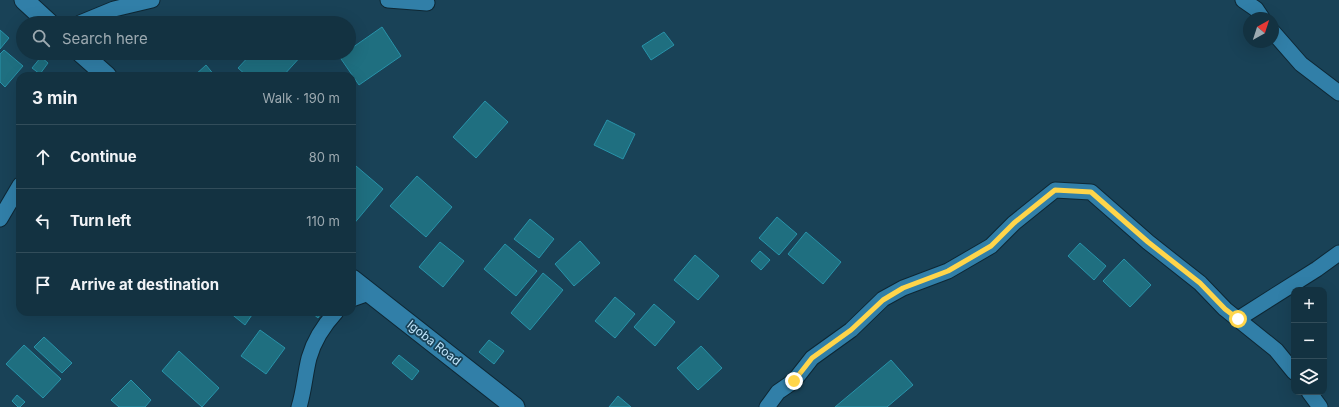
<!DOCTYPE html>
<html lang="en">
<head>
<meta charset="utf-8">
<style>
  body { margin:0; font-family:Inter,sans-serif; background:#203e4c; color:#f1f3f6 }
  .controls { position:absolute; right:12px; bottom:12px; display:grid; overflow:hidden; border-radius:8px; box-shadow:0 4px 16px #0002 }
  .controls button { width:36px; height:36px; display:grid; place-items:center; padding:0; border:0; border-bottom:1px solid #324d5a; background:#133241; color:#f1f3f6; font:20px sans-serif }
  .compass { position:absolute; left:1243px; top:12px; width:36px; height:36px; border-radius:50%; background:#133241; box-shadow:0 4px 16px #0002; rotate:39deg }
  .stop { position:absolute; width:12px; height:12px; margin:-9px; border:3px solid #ffd54a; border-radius:50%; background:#fff }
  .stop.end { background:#ffd54a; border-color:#fff; box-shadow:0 1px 4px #0008 }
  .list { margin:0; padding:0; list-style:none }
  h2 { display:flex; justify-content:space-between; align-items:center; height:52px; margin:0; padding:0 16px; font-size:17px }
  h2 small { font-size:13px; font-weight:400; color:#9daab1 }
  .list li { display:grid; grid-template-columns:26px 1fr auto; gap:12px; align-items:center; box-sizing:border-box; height:64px; padding:0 16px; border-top:1px solid #324d5a }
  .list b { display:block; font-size:15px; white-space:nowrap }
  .list em { font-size:13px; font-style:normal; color:#9daab1 }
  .icon { flex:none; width:22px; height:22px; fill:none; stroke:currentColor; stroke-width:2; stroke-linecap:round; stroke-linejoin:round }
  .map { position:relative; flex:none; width:1339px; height:407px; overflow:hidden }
  .search { position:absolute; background:#133241; box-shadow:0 4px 16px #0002; left:16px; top:16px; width:340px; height:44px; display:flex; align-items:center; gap:10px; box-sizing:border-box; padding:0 14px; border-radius:22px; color:#9daab1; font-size:15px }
  .panel { position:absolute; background:#133241; box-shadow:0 4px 16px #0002; left:16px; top:72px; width:340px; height:244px; border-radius:12px }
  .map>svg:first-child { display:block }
</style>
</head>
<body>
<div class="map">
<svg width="1339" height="407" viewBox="0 0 1339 407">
  <rect width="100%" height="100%" fill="#194257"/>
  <!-- building -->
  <g fill="#1f6f80" stroke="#2893aa">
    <polygon points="234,17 241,23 229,23"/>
    <polygon points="382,27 401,56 359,85 339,56 344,53 349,53 349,50"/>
    <polygon points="0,30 9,38 0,49"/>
    <polygon points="664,32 674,45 651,60 642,46"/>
    <polygon points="4,50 23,66 5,87 0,82 0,54"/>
    <polygon points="252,53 300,53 302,55 283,76 247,76 238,68"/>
    <polygon points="41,57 48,63 40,74 32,68"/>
    <polygon points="206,65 215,76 194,76"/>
    <polygon points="485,101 508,122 476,158 453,137"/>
    <polygon points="607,120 635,134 623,159 594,145"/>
    <polygon points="356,166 383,189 352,226 352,171"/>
    <polygon points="417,176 452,207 426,237 390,206"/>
    <polygon points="777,217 797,234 779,255 759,238"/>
    <polygon points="530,219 554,239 539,258 514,239"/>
    <polygon points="806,232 841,262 823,284 788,254"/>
    <polygon points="580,241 600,263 574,286 555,264"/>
    <polygon points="440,242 464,261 443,287 419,267"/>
    <polygon points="1080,243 1106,266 1094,280 1068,256"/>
    <polygon points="505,244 537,271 516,296 484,269"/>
    <polygon points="760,251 770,260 761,270 751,261"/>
    <polygon points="695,255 719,276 698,300 674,280"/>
    <polygon points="1124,259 1151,285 1130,307 1103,281"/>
    <polygon points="543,273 563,290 530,330 511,313"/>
    <polygon points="615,297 635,314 615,338 595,321"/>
    <polygon points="654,304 675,322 655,346 634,327"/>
    <polygon points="229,312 260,312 258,315 254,312 245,325"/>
    <polygon points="311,312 322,312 318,318"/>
    <polygon points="260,330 285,348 266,374 241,356"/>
    <polygon points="44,337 72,363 62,373 34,347"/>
    <polygon points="489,340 504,351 494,364 479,352"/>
    <polygon points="24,345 61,379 43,398 6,364"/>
    <polygon points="701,346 722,368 698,390 677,368"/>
    <polygon points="179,351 219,388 202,407 162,371"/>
    <polygon points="399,355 419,371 412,380 392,363"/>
    <polygon points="891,360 913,385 887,407 835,407"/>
    <polygon points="131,380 151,400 145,407 119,407 111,400"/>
    <polygon points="17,395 25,402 20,407 18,407 12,401"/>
    <polygon points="618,396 631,407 609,407"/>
  </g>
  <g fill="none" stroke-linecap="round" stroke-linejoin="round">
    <defs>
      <g id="minor">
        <polyline points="388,0 427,3"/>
        <polyline points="1243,0 1256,9 1262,18"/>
        <polyline points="80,23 114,9 152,0"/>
        <polyline points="1273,32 1301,64 1339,93"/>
        <polyline points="0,219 20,185"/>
        <polyline points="352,299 369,293"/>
        <polyline points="1238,319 1317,269 1339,253"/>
        <polyline points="1309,392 1320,407"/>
        <path d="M299,407C304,391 305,374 309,358C314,340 324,325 336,312"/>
        <polyline points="767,407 778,392 794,381 812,358 851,330 883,299 903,288 948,271 991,246 1014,223 1055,190 1091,192 1148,242 1200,283 1225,309 1276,350 1294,372"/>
      </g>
      <g id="tertiary">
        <polyline points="24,0 49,23"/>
        <polyline points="81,53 107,76"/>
        <polyline points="352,279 515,407"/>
      </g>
    </defs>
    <!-- minor casing -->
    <use href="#minor" stroke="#0e2734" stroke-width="17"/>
    <!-- tertiary casing -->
    <use href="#tertiary" stroke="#0e2734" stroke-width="21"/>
    <!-- minor -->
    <use href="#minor" stroke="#317fa8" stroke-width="15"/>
    <!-- tertiary -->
    <use href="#tertiary" stroke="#317fa8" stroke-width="19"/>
  </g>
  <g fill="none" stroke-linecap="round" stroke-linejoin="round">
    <!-- route -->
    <polyline stroke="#ffd54a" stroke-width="5" points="794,381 812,358 851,330 883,300 903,288 948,271 991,246 1014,223 1055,190 1091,192 1148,242 1200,283 1225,309 1238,319"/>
  </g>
  <g text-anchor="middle" stroke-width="3.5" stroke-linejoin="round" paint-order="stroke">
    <!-- street labels -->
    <g font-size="12" fill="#c2e7fd" stroke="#194257">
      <text transform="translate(434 343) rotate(38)" y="4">Igoba Road</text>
    </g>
  </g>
</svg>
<div class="controls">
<button>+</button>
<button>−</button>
<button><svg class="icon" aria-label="layers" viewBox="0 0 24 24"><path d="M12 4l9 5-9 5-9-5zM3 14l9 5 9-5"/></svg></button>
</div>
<svg class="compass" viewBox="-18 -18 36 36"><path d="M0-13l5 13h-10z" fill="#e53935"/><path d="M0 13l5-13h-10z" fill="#9daab1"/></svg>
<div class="stop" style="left:1238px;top:319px"></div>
<div class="stop end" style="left:794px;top:381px"></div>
<div class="search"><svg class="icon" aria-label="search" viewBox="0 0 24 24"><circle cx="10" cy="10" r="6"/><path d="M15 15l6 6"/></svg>Search here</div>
<section class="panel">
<h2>3 min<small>Walk · 190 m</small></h2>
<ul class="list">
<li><svg class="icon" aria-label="ahead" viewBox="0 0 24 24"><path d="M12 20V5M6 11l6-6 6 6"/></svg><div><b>Continue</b></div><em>80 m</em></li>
<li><svg class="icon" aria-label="left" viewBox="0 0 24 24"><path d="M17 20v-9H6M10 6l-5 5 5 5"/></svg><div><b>Turn left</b></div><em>110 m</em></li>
<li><svg class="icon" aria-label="arrive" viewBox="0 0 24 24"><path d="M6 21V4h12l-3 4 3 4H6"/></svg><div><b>Arrive at destination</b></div></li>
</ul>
</section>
</div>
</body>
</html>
